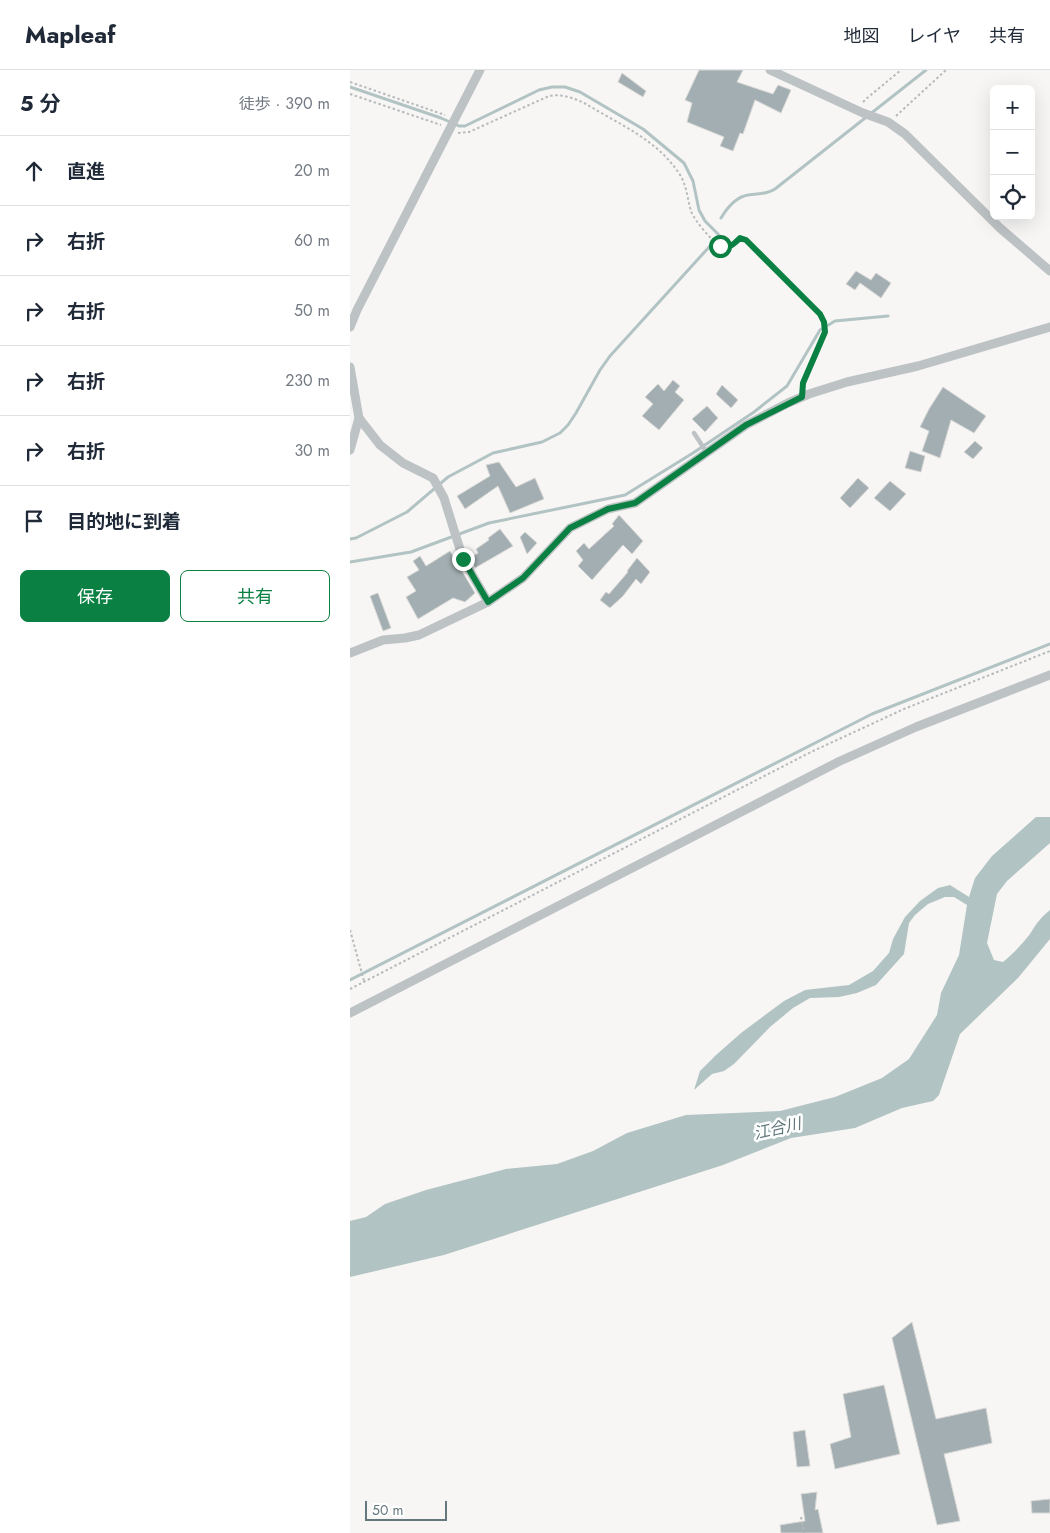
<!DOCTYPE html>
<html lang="ja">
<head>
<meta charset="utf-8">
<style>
  body { margin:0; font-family:Jost,"Noto Sans JP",sans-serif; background:#f6f6f7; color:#1f2937 }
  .controls { position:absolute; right:15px; top:15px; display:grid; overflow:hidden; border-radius:8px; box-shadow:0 5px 20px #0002 }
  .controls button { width:45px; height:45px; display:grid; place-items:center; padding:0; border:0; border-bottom:1px solid #e0e1e3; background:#fff; color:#1f2937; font:25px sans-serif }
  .scale { position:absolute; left:15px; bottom:12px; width:82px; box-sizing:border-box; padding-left:5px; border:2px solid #63777d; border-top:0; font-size:14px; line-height:18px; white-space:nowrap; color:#63777d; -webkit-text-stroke:4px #fff; paint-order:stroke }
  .stop { position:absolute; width:15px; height:15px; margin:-11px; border:4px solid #0b8043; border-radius:50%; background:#fff }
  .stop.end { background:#0b8043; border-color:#fff; box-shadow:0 1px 5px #0008 }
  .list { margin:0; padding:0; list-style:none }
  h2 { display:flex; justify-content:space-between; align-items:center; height:65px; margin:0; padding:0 20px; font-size:21px }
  h2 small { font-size:16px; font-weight:400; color:#747a83 }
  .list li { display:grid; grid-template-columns:32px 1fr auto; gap:15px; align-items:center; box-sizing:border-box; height:70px; padding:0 20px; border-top:1px solid #e0e1e3 }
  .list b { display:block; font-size:19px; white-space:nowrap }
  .list em { font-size:16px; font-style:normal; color:#747a83 }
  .actions { display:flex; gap:10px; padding:15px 20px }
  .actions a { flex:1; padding:11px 0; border:1px solid #0b8043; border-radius:8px; text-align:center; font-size:18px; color:#0b8043 }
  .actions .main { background:#0b8043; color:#fff }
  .icon { flex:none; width:28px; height:28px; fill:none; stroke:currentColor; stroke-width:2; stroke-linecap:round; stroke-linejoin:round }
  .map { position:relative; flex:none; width:700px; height:1463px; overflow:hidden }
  header { display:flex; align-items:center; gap:30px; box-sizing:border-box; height:70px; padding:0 25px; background:#fff; border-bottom:1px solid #e0e1e3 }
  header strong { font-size:24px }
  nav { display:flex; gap:28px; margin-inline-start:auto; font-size:18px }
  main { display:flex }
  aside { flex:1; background:#fff }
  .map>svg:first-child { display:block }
</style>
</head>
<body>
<header>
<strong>Mapleaf</strong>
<nav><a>地図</a><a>レイヤ</a><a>共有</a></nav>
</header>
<main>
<aside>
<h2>5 分<small>徒歩 · 390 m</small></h2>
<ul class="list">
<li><svg class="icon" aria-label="ahead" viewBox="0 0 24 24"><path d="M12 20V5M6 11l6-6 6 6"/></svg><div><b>直進</b></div><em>20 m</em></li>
<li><svg class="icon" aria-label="right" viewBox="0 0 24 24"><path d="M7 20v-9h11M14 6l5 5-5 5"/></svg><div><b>右折</b></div><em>60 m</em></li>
<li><svg class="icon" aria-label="right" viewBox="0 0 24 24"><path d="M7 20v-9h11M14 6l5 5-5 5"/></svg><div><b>右折</b></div><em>50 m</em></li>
<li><svg class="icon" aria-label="right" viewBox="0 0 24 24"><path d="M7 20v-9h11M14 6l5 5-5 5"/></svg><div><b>右折</b></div><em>230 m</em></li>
<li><svg class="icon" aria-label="right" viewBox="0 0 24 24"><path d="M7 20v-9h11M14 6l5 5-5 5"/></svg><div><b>右折</b></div><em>30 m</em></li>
<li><svg class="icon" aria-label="arrive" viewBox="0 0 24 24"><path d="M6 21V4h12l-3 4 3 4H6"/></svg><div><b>目的地に到着</b></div></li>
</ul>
<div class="actions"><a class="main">保存</a><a>共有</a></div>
</aside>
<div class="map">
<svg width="700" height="1463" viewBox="0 0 700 1463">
  <rect width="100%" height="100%" fill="#f7f6f4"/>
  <!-- water -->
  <path fill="#b2c3c4" d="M686,747H700V773L657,811L647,824L637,873L644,890L653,892C663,884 672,874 680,864C686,854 691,847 700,840V869L668,908L610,964L589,1025L583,1031L552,1038L505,1058L441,1068L373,1095L94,1185L0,1207V1151L16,1147L35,1134L76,1120L156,1099L207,1094L243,1081L277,1063L336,1045L430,1041L485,1027L532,1008L559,989L587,945L591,923L609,885L617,835L604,827H595L578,834L565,845L559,853L554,884L526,915L507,923L489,927L460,928L443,938L420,957L384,994L374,1001L362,1004L344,1020L350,1001L365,986L391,963L434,931L455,920L499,915L523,901L539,883L543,869L555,847L570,831L588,818L600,815L619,827L625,808L642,786Z"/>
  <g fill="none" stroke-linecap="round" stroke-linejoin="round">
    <!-- stream -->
    <g stroke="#b2c3c4" stroke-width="3">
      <polyline points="0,17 91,48 109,56 115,56 189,20 202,17 215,17 230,22 293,59 334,93 343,111 349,140 355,151 369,165 367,168"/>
      <path d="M371,148C377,138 385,127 398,125C408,123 416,125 425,119L576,0"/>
      <polyline points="0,469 6,468 57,442 98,407 143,383 192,372 210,363 218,355 226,343 250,300 260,286 360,176"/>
      <polyline points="0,492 61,482 139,453 275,425 343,383 404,342 437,316 470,260 485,251 538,246"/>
      <polyline points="0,910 522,644 700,574"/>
    </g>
  </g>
  <!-- building -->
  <g fill="#a2aeb1" stroke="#d8d8d6">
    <polygon points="349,0 393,0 387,12 423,24 428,15 441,20 431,43 405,30 393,64 390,63 383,81 370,76 374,67 337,52 342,33 335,30"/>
    <polygon points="272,3 296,21 293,27 268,12"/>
    <polygon points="506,201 521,210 526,203 541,213 531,228 510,213 505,220 496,214"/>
    <polygon points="323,310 330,316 325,322 334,330 309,360 292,346 303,334 295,327 308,314 314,321"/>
    <polygon points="372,315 388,330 381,338 366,324"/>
    <polygon points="593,317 636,346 624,363 601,350 590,388 572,381 579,361 570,357 579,339"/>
    <polygon points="357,336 368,348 355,362 342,349"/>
    <polygon points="625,371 633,378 623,389 614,382"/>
    <polygon points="560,381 575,386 571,402 555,398"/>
    <polygon points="149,392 166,417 185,408 194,429 160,443 148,416 115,439 107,426 140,406 136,395"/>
    <polygon points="508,408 519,418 500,438 490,428"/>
    <polygon points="540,411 556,424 540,441 524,428"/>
    <polygon points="269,445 293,471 282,484 273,475 242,510 228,496 233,490 226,481 234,473 239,479 264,456 262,454"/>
    <polygon points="150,459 163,476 125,498 120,488 128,483 126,479 139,470 138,468"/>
    <polygon points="175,462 187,473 177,484 170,467"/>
    <polygon points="100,481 125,523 115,532 103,528 68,549 56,527 66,521 57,507 69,500 63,491 70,486 76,496"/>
    <polygon points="287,488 300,502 291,514 286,509 273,526 260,538 250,530 256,522 259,524 278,502 277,501"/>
    <polygon points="28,523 41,558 33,561 20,526"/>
    <polygon points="562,1252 586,1349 636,1338 642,1373 594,1384 610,1451 587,1455 542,1268"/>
    <polygon points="534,1315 550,1384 485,1399 480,1374 501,1367 493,1324"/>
    <polygon points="455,1360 460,1396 447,1397 443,1362"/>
    <polygon points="467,1422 465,1440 468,1439 473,1463 431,1463 430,1455 455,1451 451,1424"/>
    <polygon points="700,1429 700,1443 682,1443 681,1431"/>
  </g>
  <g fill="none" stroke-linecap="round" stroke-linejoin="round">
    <!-- path -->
    <g stroke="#b6babc" stroke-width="2" stroke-dasharray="2.5 2.5" stroke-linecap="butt">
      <polyline points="0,12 95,45"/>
      <polyline points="0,24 91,55"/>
      <polyline points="513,32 516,29 551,0"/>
      <polyline points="546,46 596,0"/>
      <path d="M108,63L119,62L199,26C205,25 212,25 218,27C231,30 241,37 253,44C280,59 310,75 328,102C337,114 337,128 341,141C344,150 365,176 374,177C381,178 386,172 390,168L396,170L470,244L474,253L475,262L453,313V317"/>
      <polyline points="0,860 14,911"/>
      <polyline points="0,919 461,682 554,639 700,581"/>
      <polyline points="451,1447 454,1463"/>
    </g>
    <!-- service -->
    <polyline stroke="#bdc3c5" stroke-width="4.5" points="344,363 357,383"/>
    <!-- minor -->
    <g stroke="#bdc3c5" stroke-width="9">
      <polyline points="420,0 513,43 538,52 555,64 650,158 700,201"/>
      <polyline points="0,257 7,240 130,0"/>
      <polyline points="0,297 9,348 0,380"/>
      <polyline points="9,348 30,375 53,393 83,408 94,428 113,489 138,532"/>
      <polyline points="0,583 33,570 55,568 69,565 138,532 173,508 220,458 258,439 285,433 396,355 438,333 459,324 497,312 568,296 700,257"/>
      <polyline points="0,943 490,691 566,657 700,605"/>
    </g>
  </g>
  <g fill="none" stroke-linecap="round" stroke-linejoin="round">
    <!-- route -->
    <path stroke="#0b8043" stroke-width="6" d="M113,489L138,532L173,508L220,458L258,439L285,433L396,355L452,327L453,313L475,262L474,252L470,244L396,170L390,168C384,174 379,179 370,176"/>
  </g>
  <g text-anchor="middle" stroke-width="5" stroke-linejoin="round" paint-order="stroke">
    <!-- water labels -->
    <g font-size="16" font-style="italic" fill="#5e7678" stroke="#fff">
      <text transform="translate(427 1058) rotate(-13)" y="6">江合川</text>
    </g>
  </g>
</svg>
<div class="controls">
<button>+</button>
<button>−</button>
<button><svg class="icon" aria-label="locate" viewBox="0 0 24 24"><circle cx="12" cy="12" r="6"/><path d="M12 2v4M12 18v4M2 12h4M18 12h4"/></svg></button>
</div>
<div class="scale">50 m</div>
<div class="stop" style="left:370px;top:176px"></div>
<div class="stop end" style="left:113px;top:489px"></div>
</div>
</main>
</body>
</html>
